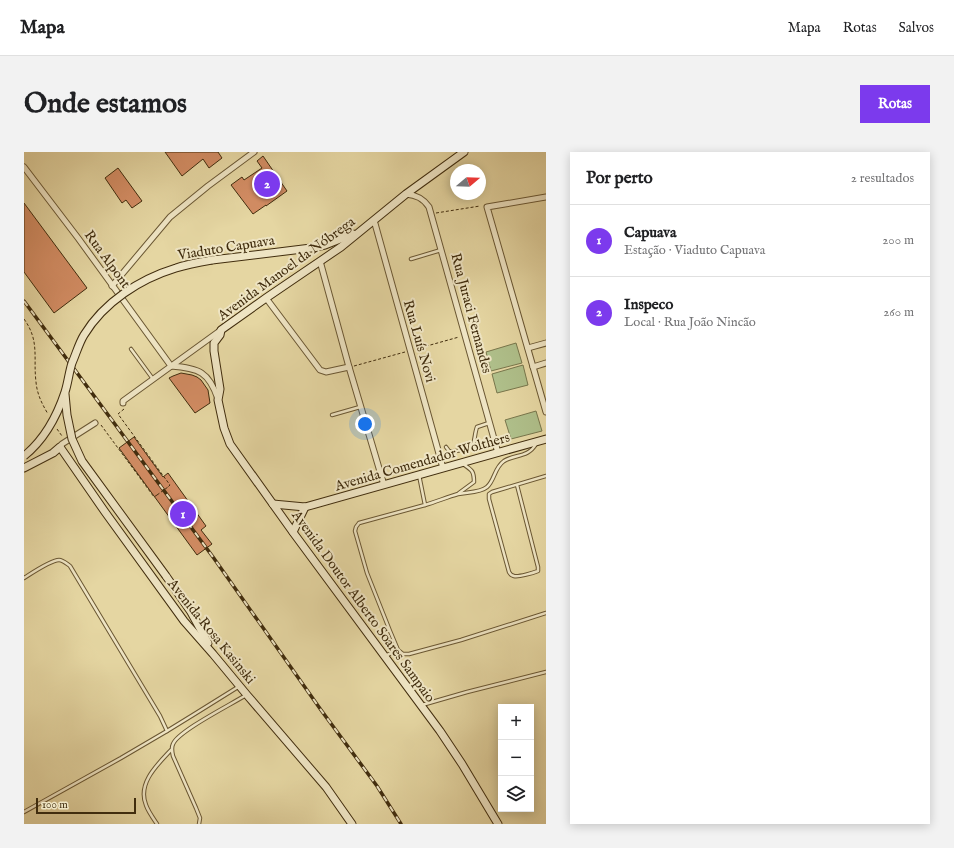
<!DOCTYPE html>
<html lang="pt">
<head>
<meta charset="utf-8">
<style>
  body { margin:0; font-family:"IM FELL English",serif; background:#f2f2f2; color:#202124 }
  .controls { position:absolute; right:12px; bottom:12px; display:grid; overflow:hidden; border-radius:0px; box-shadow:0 2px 10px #0003 }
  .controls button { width:36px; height:36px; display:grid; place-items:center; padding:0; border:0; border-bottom:1px solid #e0e0e0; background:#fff; color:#202124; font:20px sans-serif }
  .compass { position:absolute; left:426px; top:12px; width:36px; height:36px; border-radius:50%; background:#fff; box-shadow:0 2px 10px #0003; rotate:71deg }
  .scale { position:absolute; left:12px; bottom:10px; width:100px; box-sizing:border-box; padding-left:4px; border:2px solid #412d0e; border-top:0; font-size:11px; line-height:14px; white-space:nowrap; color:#412d0e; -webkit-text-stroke:3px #eee4c3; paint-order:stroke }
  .you { position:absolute; left:341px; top:272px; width:14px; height:14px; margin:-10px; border:3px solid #fff; border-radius:50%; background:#1a73e8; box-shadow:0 0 0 6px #1a73e833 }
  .badge { display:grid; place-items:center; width:26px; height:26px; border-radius:50%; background:#7c3aed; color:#fff; font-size:13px; font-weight:700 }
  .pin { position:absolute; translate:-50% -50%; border:2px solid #fff; box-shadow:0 1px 4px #0006 }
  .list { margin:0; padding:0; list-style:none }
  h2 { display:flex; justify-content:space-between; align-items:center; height:52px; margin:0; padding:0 16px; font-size:17px }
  h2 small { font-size:13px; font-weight:400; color:#757577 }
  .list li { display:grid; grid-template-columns:26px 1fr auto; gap:12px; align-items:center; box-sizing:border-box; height:72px; padding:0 16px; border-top:1px solid #e0e0e0 }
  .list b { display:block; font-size:15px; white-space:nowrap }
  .list p { margin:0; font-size:13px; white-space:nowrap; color:#757577 }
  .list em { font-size:13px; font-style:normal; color:#757577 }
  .icon { flex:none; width:22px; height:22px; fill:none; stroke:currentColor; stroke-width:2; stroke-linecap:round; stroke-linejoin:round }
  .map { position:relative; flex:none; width:522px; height:672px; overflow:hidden; border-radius:0px }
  header { display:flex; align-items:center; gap:24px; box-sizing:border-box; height:56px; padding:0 20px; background:#fff; border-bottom:1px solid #e0e0e0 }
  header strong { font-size:19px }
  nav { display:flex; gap:22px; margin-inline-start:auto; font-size:14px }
  .intro { display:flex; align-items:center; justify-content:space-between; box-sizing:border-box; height:96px; padding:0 24px }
  h1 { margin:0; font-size:28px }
  .button { padding:10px 18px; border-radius:0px; background:#7c3aed; color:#fff; font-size:14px; font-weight:700 }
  main { display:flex; gap:24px; padding:0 24px }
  aside { flex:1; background:#fff; border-radius:0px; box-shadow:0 2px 10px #0003 }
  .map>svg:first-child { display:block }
</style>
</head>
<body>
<header>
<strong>Mapa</strong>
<nav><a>Mapa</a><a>Rotas</a><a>Salvos</a></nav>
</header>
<div class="intro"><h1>Onde estamos</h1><a class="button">Rotas</a></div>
<main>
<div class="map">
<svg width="522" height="672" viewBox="0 0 522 672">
  <rect width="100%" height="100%" fill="#e5d6a2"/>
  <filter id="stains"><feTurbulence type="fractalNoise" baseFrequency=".005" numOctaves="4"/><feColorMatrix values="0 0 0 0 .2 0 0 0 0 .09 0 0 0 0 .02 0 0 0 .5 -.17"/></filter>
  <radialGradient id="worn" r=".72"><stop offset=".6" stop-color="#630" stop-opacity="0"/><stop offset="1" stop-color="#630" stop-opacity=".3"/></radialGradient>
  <!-- green -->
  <g fill="#afbf8a" stroke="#78764c">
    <polygon points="492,191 498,211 467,219 462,200"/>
    <polygon points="499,213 504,233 473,241 468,222"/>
    <polygon points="512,259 518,279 487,287 481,268"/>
  </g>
  <!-- building -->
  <g fill="#d28c63" stroke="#412d0e">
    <polygon points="141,0 194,0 198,6 185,16 179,7 158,24"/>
    <polygon points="239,4 263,39 242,54 242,53 229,62 207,33 218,25 220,28 238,16 233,9"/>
    <polygon points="94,16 118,49 108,56 102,48 98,51 81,26"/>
    <polygon points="0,51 63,136 30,161 0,120"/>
    <polygon points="157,221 168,223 173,225 177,228 184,238 186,251 171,261 145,226 149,224"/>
    <polygon points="110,285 139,325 144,321 182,374 177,378 188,392 173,403 95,296"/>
  </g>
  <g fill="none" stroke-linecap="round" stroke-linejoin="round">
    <defs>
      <g id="lane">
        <polyline points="387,107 417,98"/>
        <polyline points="107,197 129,227"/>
        <polyline points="308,263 336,255"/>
        <path d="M422,295L425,299C433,300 442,297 449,293C451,287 451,280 453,275L465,271"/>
        <polyline points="395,323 401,353 335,371 332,375 331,379 343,421 366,479 374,498 379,502 385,502 437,488 522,461"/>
        <path d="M493,333L514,415V419C509,421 495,425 490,424C487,423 487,423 485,420L465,347V342L468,340L522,324"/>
        <path d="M435,341L450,330C450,319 448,318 439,312"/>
        <path d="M401,353C412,350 423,345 434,342C443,340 456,341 463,335C471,328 470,316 480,309C491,302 504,306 512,292"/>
        <path d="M0,426C8,421 27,408 35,408C39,408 43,412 46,414L136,564L143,579L97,606L0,660"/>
        <polyline points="361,504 374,498"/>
        <polyline points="398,553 443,540 522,520"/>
        <polyline points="143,579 169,563 214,535"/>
        <path d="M133,672C129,666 124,659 122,653C113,631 134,612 147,598"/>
        <path d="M175,672L176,666L172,656L149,604C148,600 147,596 149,592C154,579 208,552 222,543"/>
      </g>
      <g id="street">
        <polyline points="0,15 54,86 147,214"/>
        <path d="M382,42C392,43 399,46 405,55L474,301"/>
        <polyline points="522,45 463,55 522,260"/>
        <polyline points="350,68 419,316"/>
        <polyline points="296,109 325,215 360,333"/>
        <polyline points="88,134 146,65 184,34 230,0"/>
        <polyline points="242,146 296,218 302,220 325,215"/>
        <polyline points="504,196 522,191"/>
        <path d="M147,214C175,216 185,220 194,247"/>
        <polyline points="509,215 522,211"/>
        <polyline points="99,251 99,249 197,178"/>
        <polyline points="36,295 38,292 71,271"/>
      </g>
      <g id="secondary">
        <polyline points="440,0 382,42 317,95 242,146 197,178 196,183 190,191 190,199 196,237 194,248 200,276 206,292 271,383 416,579 438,612 474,672"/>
        <polyline points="188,108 287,96 301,93 329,82"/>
        <polyline points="0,316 29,301 36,295 81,360 160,469 189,502 223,543 302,635 328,672"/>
        <polyline points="249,352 281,355 522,287"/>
        <polyline points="269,380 281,355"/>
        <polyline points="142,424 167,460 184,491"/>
      </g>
    </defs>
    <!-- lane casing -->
    <use href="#lane" stroke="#6a5733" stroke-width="4.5"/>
    <!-- street casing -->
    <use href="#street" stroke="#6a5733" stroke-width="7"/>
    <!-- secondary casing -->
    <use href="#secondary" stroke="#412d0e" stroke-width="9"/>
    <!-- path -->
    <g stroke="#412d0e" stroke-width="1" stroke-dasharray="3 2" stroke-linecap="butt">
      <polyline points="412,61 456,54"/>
      <path d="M0,167C16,189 9,206 12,230C13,242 18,252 24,262"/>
      <polyline points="392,197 435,185"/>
      <polyline points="330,214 381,200"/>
      <polyline points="100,257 94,262 146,333 144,335"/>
      <polyline points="77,273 130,345 133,343"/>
      <polyline points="33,277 38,284"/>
    </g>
    <!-- lane -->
    <use href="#lane" stroke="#eee4c3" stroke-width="2.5"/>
    <!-- street -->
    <use href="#street" stroke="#eee4c3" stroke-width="5"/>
    <!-- secondary -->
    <use href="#secondary" stroke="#eee4c3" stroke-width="7"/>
    <defs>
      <polyline id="rail" points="0,149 189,405 297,558 353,634 377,672"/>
    </defs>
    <!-- rail casing -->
    <use href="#rail" stroke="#412d0e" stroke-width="3.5"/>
    <!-- rail -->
    <use href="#rail" stroke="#eee4c3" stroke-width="2" stroke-dasharray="6" stroke-linecap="butt"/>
    <defs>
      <g id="secondary-bridge">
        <polyline points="41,242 43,263 48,287 58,309 142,424"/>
        <path d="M0,304C20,288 33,264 41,240C44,231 45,220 48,211C52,202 55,191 60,183C80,150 116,127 152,116C164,112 176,110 188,108"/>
      </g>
    </defs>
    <!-- secondary-bridge casing -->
    <use href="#secondary-bridge" stroke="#412d0e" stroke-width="9" stroke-linecap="butt"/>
    <!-- path-bridge -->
    <polyline stroke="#412d0e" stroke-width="1" stroke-dasharray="3 2" stroke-linecap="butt" points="133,343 144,335"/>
    <!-- secondary-bridge -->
    <use href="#secondary-bridge" stroke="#eee4c3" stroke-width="7"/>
  </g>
  <g text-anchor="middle" stroke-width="4" stroke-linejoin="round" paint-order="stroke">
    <!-- street labels -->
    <g font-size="14" fill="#412d0e" stroke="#eee4c3">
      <text transform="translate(202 95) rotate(-9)" y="5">Viaduto Capuava</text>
      <text transform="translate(84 107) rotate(54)" y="5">Rua Alpont</text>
      <text transform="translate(262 116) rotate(-36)" y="5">Avenida Manoel da Nóbrega</text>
      <text transform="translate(448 161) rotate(75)" y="5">Rua Juraci Fernandes</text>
      <text transform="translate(396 189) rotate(74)" y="5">Rua Luís Novi</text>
      <text transform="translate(398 309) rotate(-16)" y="5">Avenida Comendador Wolthers</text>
      <text transform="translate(340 454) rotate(54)" y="5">Avenida Doutor Alberto Soares Sampaio</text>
      <text transform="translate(188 479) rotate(51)" y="5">Avenida Rosa Kasinski</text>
    </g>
  </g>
  <rect width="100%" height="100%" filter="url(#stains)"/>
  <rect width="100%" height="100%" fill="url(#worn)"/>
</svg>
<div class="controls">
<button>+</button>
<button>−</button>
<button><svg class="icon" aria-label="layers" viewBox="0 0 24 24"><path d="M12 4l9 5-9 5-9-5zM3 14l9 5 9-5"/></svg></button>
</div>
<svg class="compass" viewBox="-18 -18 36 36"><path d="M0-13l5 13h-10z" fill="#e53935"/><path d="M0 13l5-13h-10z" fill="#757577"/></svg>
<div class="scale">100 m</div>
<div class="you"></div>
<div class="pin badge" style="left:159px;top:362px">1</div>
<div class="pin badge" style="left:243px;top:32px">2</div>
</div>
<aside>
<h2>Por perto<small>2 resultados</small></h2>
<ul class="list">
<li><span class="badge">1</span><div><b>Capuava</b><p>Estação · Viaduto Capuava</p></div><em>200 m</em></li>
<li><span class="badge">2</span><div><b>Inspeco</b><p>Local · Rua João Nincão</p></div><em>260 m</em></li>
</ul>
</aside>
</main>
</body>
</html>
